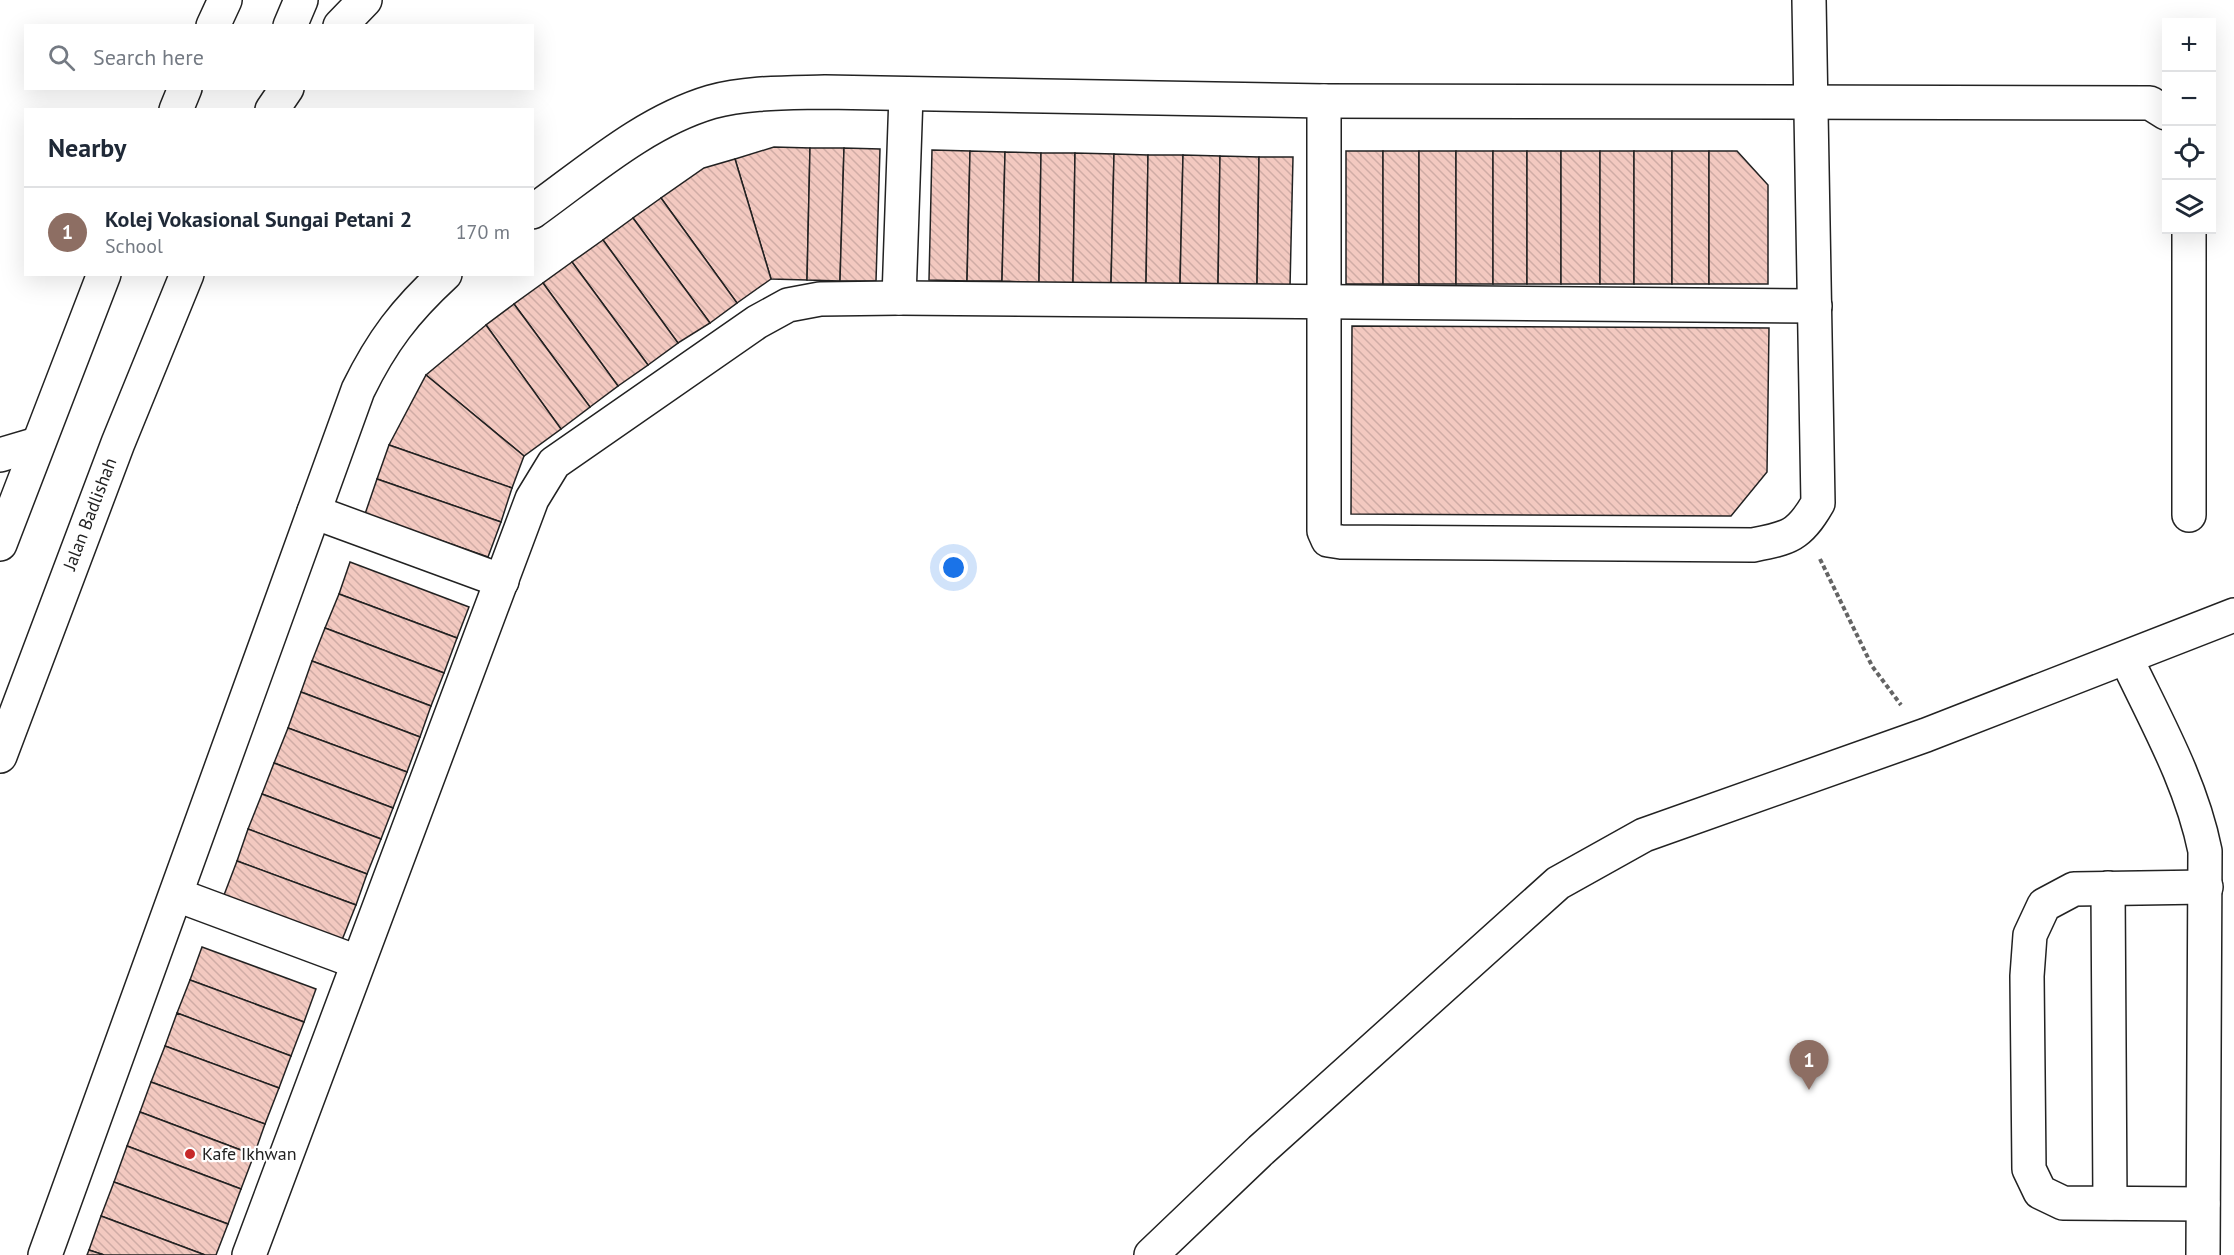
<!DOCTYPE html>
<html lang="en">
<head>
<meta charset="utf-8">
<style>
  body { margin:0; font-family:"PT Sans",sans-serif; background:#f2f2f3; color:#1f2937 }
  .controls { position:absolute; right:18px; top:18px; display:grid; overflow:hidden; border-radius:0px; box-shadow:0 6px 24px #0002 }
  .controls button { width:54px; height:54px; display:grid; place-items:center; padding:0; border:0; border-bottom:2px solid #e0e1e3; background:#fff; color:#1f2937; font:30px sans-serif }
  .you { position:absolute; left:954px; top:568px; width:21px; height:21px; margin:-15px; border:4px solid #fff; border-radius:50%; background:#1a73e8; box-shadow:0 0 0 9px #1a73e833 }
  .badge { display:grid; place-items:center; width:39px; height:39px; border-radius:50%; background:#1a73e8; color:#fff; font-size:20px; font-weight:700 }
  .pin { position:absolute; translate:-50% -50px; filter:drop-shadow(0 2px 3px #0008) }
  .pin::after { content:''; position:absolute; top:32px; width:21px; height:18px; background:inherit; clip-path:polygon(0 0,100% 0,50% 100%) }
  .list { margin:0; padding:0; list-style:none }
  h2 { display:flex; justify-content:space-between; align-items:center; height:78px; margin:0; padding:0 24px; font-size:26px }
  h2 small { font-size:20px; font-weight:400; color:#747a83 }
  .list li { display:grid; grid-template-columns:39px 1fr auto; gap:18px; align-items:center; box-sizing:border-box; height:90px; padding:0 24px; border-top:2px solid #e0e1e3 }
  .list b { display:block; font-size:22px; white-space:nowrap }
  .list p { margin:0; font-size:20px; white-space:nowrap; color:#747a83 }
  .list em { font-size:20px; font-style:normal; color:#747a83 }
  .icon { flex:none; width:33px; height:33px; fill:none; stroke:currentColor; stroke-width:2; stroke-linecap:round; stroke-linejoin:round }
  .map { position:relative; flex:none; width:2234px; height:1255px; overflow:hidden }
  .search { position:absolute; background:#fff; box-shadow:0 6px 24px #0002; left:24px; top:24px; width:510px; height:66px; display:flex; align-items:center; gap:15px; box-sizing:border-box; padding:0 21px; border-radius:0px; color:#747a83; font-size:22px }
  .panel { position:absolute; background:#fff; box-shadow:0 6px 24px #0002; left:24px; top:108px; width:510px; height:168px; border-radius:0px }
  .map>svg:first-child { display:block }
</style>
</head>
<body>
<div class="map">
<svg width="2234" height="1255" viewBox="0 0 2234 1255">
  <defs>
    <pattern id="building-back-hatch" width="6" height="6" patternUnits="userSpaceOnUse" patternTransform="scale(1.5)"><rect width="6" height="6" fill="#f3c9c0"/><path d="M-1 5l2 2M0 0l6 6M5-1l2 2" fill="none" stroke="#d0aca5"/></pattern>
  </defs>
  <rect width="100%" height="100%" fill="#fff"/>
  <!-- building -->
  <g fill="url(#building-back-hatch)" stroke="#222" stroke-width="1.5">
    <polygon points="774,147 810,148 807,280 771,279 735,159"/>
    <polygon points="810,148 844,148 840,281 807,280"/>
    <polygon points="844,148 880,149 876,281 840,281"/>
    <polygon points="932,150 970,151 967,281 929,280"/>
    <polygon points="970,151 1005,152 1002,281 967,281"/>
    <rect x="1346" y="151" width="37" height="133"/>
    <rect x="1383" y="151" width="36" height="133"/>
    <rect x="1419" y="151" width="37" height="133"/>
    <rect x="1456" y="151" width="37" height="133"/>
    <rect x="1493" y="151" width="34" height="133"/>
    <rect x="1527" y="151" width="34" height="133"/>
    <rect x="1561" y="151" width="39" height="133"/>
    <rect x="1600" y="151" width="34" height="133"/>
    <rect x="1634" y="151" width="38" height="133"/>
    <rect x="1672" y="151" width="37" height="133"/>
    <polygon points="1709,151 1737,151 1768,185 1768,284 1709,284"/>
    <polygon points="1005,152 1041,153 1039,283 1002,281"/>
    <polygon points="1041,153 1075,153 1073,283 1039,283"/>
    <polygon points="1075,153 1114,154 1111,284 1073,283"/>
    <polygon points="1114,154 1148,155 1146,285 1111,284"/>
    <polygon points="1148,155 1183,155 1180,285 1146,285"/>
    <polygon points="1183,155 1220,156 1218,286 1180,285"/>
    <polygon points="1220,156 1259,157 1257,286 1218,286"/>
    <polygon points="1259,157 1293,157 1290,287 1257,286"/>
    <polygon points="735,159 771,279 737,303 661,198 704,168"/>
    <polygon points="661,198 737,303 710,323 633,218"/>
    <polygon points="633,218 710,323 678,343 603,240"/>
    <polygon points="603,240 678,343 648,365 572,262"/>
    <polygon points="572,262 648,365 618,386 543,283"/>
    <polygon points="543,283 618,386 590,407 514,304"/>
    <polygon points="514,304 590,407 561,429 486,325"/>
    <polygon points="486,325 561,429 524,456 426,375"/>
    <polygon points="1352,326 1769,328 1767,472 1731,516 1351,514"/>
    <polygon points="426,375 524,456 512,488 389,445"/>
    <polygon points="389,445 512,488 501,522 377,479"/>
    <polygon points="377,479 501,522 488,557 365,514"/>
    <polygon points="350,562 469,607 457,638 339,594"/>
    <polygon points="339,594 457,638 444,673 325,628"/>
    <polygon points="325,628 444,673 431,706 312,661"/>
    <polygon points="312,661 431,706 420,737 301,692"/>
    <polygon points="301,692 420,737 407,772 288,728"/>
    <polygon points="288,728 407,772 393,808 274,763"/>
    <polygon points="274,763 393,808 381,839 262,794"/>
    <polygon points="262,794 381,839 367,874 248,829"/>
    <polygon points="248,829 367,874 356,905 237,861"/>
    <polygon points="237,861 356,905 342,940 224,895"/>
    <polygon points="202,947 316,989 304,1022 190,980"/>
    <polygon points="190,980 304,1022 291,1056 177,1013"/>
    <polygon points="177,1013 291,1056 279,1088 165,1046"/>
    <polygon points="165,1046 279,1088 265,1124 151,1082"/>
    <polygon points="151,1082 265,1124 254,1155 140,1112"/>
    <polygon points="140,1112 254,1155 241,1189 127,1146"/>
    <polygon points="127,1146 241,1189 228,1224 114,1182"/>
    <polygon points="114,1182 228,1224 216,1255 205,1255 101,1216"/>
    <polygon points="101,1216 205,1255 104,1255 89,1250"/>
    <polygon points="89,1250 104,1255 87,1255"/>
  </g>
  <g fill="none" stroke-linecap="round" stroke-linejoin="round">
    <defs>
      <g id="minor">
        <path d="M1324,101V531L1328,540L1341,542L1753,545C1789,538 1799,536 1818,503L1809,0"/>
        <path d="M532,212C588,172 644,122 711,102C747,92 788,93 825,92L1324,101L2150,103L2166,113"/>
        <polyline points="2189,230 2189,515"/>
        <polyline points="899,298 906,95"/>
        <polyline points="0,455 37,444"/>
        <polyline points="314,512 502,581"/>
        <path d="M2126,658C2156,721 2191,782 2205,851L2203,1255"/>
        <polyline points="2108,888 2110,1203"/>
        <polyline points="177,895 357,962"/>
        <polyline points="2203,1204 2063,1203 2040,1192 2029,1169 2027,976 2030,935 2044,905 2074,889 2206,887"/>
        <path d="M45,1255L358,390C382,341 405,311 445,274"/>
        <polyline points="249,1255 532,499 554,463 757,322 788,305 820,299 899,298 1815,306"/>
        <polyline points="1151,1255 1261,1150 1558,883 1644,835 1926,735 2234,615"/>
      </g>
      <g id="major">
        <polyline points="213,26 225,0"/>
        <polyline points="290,26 301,0"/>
        <polyline points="340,26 365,0"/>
        <polyline points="176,110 185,88"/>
        <polyline points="272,110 287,88"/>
        <polyline points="0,544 104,274"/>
        <polyline points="0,756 118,443 187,274"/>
      </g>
    </defs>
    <!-- minor casing -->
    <use href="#minor" stroke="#222" stroke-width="36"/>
    <!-- major casing -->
    <use href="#major" stroke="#222" stroke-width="36"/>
    <!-- path -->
    <polyline stroke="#646464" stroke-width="4" stroke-dasharray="4.5 3" stroke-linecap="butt" points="1820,559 1872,666 1901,705"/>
    <!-- minor -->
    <use href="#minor" stroke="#fff" stroke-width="33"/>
    <!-- major -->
    <use href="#major" stroke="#fff" stroke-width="33"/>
  </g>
  <!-- markers -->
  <circle fill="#c62828" stroke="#fff" stroke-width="2" cx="190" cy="1154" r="6"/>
  <g text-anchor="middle" stroke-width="4.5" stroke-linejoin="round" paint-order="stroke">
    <!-- street labels -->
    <g font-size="18" fill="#222" stroke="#fff">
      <text transform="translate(90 514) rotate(-69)" y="6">Jalan Badlishah</text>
    </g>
    <!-- poi labels -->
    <g font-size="18" fill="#222" stroke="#fff" text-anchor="start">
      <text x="202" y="1160">Kafe Ikhwan</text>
    </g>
  </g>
</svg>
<div class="controls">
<button>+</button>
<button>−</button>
<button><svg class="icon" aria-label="locate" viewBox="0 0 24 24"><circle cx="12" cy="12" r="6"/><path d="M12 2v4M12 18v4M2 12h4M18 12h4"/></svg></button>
<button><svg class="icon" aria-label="layers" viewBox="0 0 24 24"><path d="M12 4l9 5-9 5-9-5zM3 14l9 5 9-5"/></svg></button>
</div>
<div class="you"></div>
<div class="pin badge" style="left:1809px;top:1090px;background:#8d6e63">1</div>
<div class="search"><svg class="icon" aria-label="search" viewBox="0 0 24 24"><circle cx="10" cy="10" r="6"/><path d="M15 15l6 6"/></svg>Search here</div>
<section class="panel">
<h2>Nearby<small></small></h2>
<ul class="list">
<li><span class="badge" style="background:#8d6e63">1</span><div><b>Kolej Vokasional Sungai Petani 2</b><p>School</p></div><em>170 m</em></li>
</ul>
</section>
</div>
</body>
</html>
